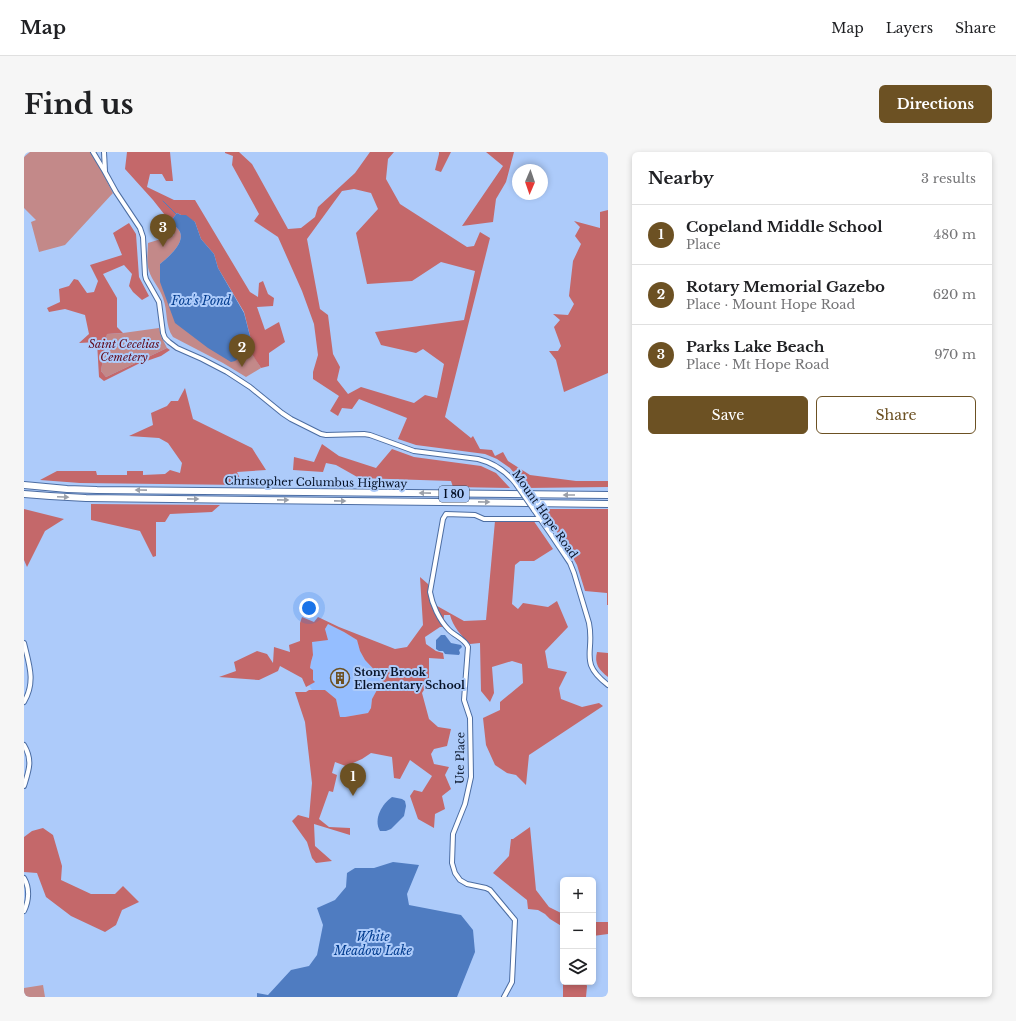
<!DOCTYPE html>
<html lang="en">
<head>
<meta charset="utf-8">
<style>
  body { margin:0; font-family:"Libre Baskerville",serif; background:#f6f6f6; color:#202124 }
  .controls { position:absolute; right:12px; bottom:12px; display:grid; overflow:hidden; border-radius:6px; box-shadow:0 2px 6px #0003 }
  .controls button { width:36px; height:36px; display:grid; place-items:center; padding:0; border:0; border-bottom:1px solid #e0e0e0; background:#fff; color:#202124; font:20px sans-serif }
  .compass { position:absolute; left:488px; top:12px; width:36px; height:36px; border-radius:50%; background:#fff; box-shadow:0 2px 6px #0003; rotate:182deg }
  .you { position:absolute; left:285px; top:456px; width:14px; height:14px; margin:-10px; border:3px solid #fff; border-radius:50%; background:#1a73e8; box-shadow:0 0 0 6px #1a73e833 }
  .badge { display:grid; place-items:center; width:26px; height:26px; border-radius:50%; background:#6c5123; color:#fff; font-size:13px; font-weight:700 }
  .pin { position:absolute; translate:-50% -33px; filter:drop-shadow(0 1px 2px #0008) }
  .pin::after { content:''; position:absolute; top:21px; width:14px; height:12px; background:inherit; clip-path:polygon(0 0,100% 0,50% 100%) }
  .list { margin:0; padding:0; list-style:none }
  h2 { display:flex; justify-content:space-between; align-items:center; height:52px; margin:0; padding:0 16px; font-size:17px }
  h2 small { font-size:13px; font-weight:400; color:#757577 }
  .list li { display:grid; grid-template-columns:26px 1fr auto; gap:12px; align-items:center; box-sizing:border-box; height:60px; padding:0 16px; border-top:1px solid #e0e0e0 }
  .list b { display:block; font-size:15px; white-space:nowrap }
  .list p { margin:0; font-size:13px; white-space:nowrap; color:#757577 }
  .list em { font-size:13px; font-style:normal; color:#757577 }
  .actions { display:flex; gap:8px; padding:12px 16px }
  .actions a { flex:1; padding:9px 0; border:1px solid #6c5123; border-radius:6px; text-align:center; font-size:14px; color:#6c5123 }
  .actions .main { background:#6c5123; color:#fff }
  .icon { flex:none; width:22px; height:22px; fill:none; stroke:currentColor; stroke-width:2; stroke-linecap:round; stroke-linejoin:round }
  .map { position:relative; flex:none; width:584px; height:845px; overflow:hidden; border-radius:6px }
  header { display:flex; align-items:center; gap:24px; box-sizing:border-box; height:56px; padding:0 20px; background:#fff; border-bottom:1px solid #e0e0e0 }
  header strong { font-size:19px }
  nav { display:flex; gap:22px; margin-inline-start:auto; font-size:14px }
  .intro { display:flex; align-items:center; justify-content:space-between; box-sizing:border-box; height:96px; padding:0 24px }
  h1 { margin:0; font-size:28px }
  .button { padding:10px 18px; border-radius:6px; background:#6c5123; color:#fff; font-size:14px; font-weight:700 }
  main { display:flex; gap:24px; padding:0 24px }
  aside { flex:1; background:#fff; border-radius:6px; box-shadow:0 2px 6px #0003 }
  .map>svg:first-child { display:block }
</style>
</head>
<body>
<header>
<strong>Map</strong>
<nav><a>Map</a><a>Layers</a><a>Share</a></nav>
</header>
<div class="intro"><h1>Find us</h1><a class="button">Directions</a></div>
<main>
<div class="map">
<svg width="584" height="845" viewBox="0 0 584 845">
  <rect width="100%" height="100%" fill="#adcbfa"/>
  <!-- built -->
  <polygon fill="#95beff" points="304,472 320,480 333,488 336,499 341,508 359,527 348,547 347,556 344,561 321,565 316,565 312,547 301,538 288,538 285,533 290,530 289,528 289,518 286,517 287,510 289,503 287,489 301,477"/>
  <!-- green -->
  <g fill="#c38989">
    <polygon points="6,0 66,0 75,14 89,41 41,93 15,100 7,70 12,68 0,56 0,5"/>
    <path d="M149,66C149,68 149,70 150,72C151,75 155,77 156,80C161,92 143,106 136,112L215,200L214,196C227,195 231,207 237,216L222,225L199,211L149,185C141,174 144,159 139,146C136,136 128,129 125,119C122,110 124,99 124,91L150,83L144,67Z"/>
    <polygon points="135,176 137,184 143,196 82,225 77,219 83,182 99,181"/>
    <polygon points="19,833 21,845 0,845 0,836"/>
  </g>
  <!-- forest -->
  <g fill="#c4686a" fill-rule="evenodd">
    <polygon points="103,0 146,0 149,29 142,29 138,22 126,22 123,35 150,48 171,48 226,140 234,145 235,131 239,129 244,142 250,146 249,154 233,155 241,178 255,170 261,190 245,201 245,214 237,216 222,193 227,188 220,160 194,116 190,102 177,87 171,70 153,61 149,66 144,67 129,48 101,17"/>
    <path d="M201,0H215L228,12L264,77L277,76L291,65L294,55L331,21L346,0H370L364,7L362,27L376,52L443,95L450,94L456,80L466,86L421,265L447,286L449,284L456,297L468,298L471,304L479,300L484,309L506,323L552,329H584V335L502,336L486,316L473,307L461,302L392,293L374,287L383,266L335,247L328,257L318,256L314,264L306,259L315,244L289,227V220L294,203L290,172L278,139L254,85L230,69L235,62L208,13L209,4L201,1ZM330,37L347,41L354,57L332,81L343,132L388,129L417,110L451,119L440,168L351,180L357,193L392,201L399,197L420,212L413,246L401,243L390,251L337,235L324,242L313,228L316,215L309,202L304,163L296,157L283,87L318,39Z"/>
    <polygon points="415,0 427,0 417,20 411,18 415,2"/>
    <polygon points="462,0 490,0 482,30 472,47 469,70 438,74 479,14"/>
    <polygon points="584,58 584,221 540,240 532,208 525,199 534,199 537,194 530,175 536,168 529,162 544,163 550,152 545,144 549,109 557,92 551,84 556,75 550,69 576,76 576,60"/>
    <polygon points="105,71 112,82 115,125 125,144 118,148 109,140 105,134 108,122 100,113 79,122 93,146 93,175 99,181 83,182 77,219 82,225 143,196 146,198 137,204 114,212 80,229 75,225 73,190 55,191 65,182 61,163 41,157 25,160 23,156 36,150 35,137 45,134 50,127 54,128 63,141 70,140 74,129 66,113 98,103 89,81"/>
    <polygon points="161,236 169,267 228,296 242,318 213,320 219,333 56,331 16,328 33,319 72,319 73,323 103,323 103,319 119,319 119,323 141,322 146,318 156,321 158,311 144,291 135,286 105,284 129,273 127,261 143,254 147,249 154,249"/>
    <polygon points="298,292 315,304 352,316 368,297 390,305 457,314 472,321 486,336 429,335 427,329 335,326 312,313 302,311 299,320 269,318 270,305 290,310"/>
    <polygon points="67,352 196,353 188,360 146,362 141,370 132,370 132,404 129,405 116,379 67,368"/>
    <polygon points="0,357 40,367 21,379 3,415 0,408"/>
    <polygon points="517,357 584,357 584,453 583,453 583,441 561,439 553,413 542,393"/>
    <path d="M509,368L529,397L510,409H496L491,413L488,452L494,457L499,451L524,455L533,449L544,475L521,499L524,516L543,520L535,536L537,547L558,555L575,551L579,554L505,603L502,633L492,623L483,621L471,613L462,593L459,566L476,558V550L499,531L498,512L488,509L468,515L470,541L466,550L457,539L456,491L446,492C437,483 429,475 426,463H420L419,475H416L401,485L402,492L412,499L419,501L420,507L405,506V530L398,541L405,567L414,575L427,577L423,594L410,597L407,602L410,612L425,615L421,623L427,637L418,644L421,657L411,662L410,676L394,667L386,644L390,638L398,640L408,624L386,608L376,627L370,626L368,605L347,601L338,607L329,611L327,616L311,610L308,621L313,623L309,640L305,639L295,667L305,675L326,676V683L290,672L291,694L308,709L292,711L288,706L283,690L268,669L274,663L285,666L288,631L281,570L271,540H282L285,538H301L312,547L316,565H321L344,561L347,556L348,547L359,527L341,508L336,499L333,488L320,480L304,472L301,477L304,488L288,490L289,503L287,510L286,516L289,518V528L291,530L282,535L278,526L256,514L254,519L235,528L195,525L212,519L210,510L233,499L243,502L249,511L250,495L266,500L265,493L276,489V471L278,465L290,470L294,465L315,475L371,497L383,495L399,473L396,425L404,432L406,450L440,469L462,468L471,369Z"/>
    <path d="M573,500L584,501V525C575,518 570,512 573,500Z"/>
    <polygon points="506,675 512,738 525,755 539,762 539,775 526,767 521,762 514,758 504,757 503,748 469,721 485,704 487,687 489,687"/>
    <polygon points="19,676 29,683 38,714 37,728 67,742 91,742 99,734 115,750 98,758 92,773 81,780 47,764 22,745 13,721 0,720 0,685 8,679"/>
    <polygon points="569,770 584,770 584,782 569,784"/>
    <polygon points="539,830 561,830 563,834 562,845 539,845"/>
  </g>
  <!-- water -->
  <g fill="#4f7cc1">
    <path d="M153,61L157,63H162L171,70L177,87L190,102L194,116L220,161L227,188L222,193L227,200L220,196H214V198C216,204 216,205 211,209L207,210L184,196L151,171L136,130V112C143,106 161,92 156,80C155,77 151,75 150,72C149,70 149,68 149,66Z"/>
    <polygon points="417,483 421,483 427,491 437,493 438,495 435,498 436,501 435,503 421,502 419,499 415,499 412,497 412,488"/>
    <path d="M368,645L378,647L381,649L382,654L380,664L367,677L362,679H356C349,667 358,652 368,645Z"/>
    <polygon points="369,710 395,713 383,742 385,753 437,763 449,778 451,800 433,845 233,845 233,841 244,843 267,818 285,814 293,803 299,773 293,756 311,748 322,735 323,721 331,716 350,716"/>
  </g>
  <g fill="none" stroke-linecap="round" stroke-linejoin="round">
    <!-- stream -->
    <polyline stroke="#4f7cc1" stroke-width="1" points="139,49 152,62"/>
    <defs>
      <g id="tertiary">
        <path d="M69,0L81,20L92,40L116,76L119,85L121,123L122,127L135,150L139,181L141,186L145,190L153,196L178,207L203,220L226,235L258,261L267,267L297,282L302,283L340,282L346,283L390,299L454,307C470,311 482,319 492,332"/>
        <polyline points="80,0 81,19"/>
        <path d="M510,358L526,381L546,411L550,421L565,471C571,501 554,510 584,533"/>
        <path d="M0,491C5,512 12,530 0,550"/>
        <path d="M0,593C9,608 5,618 0,634"/>
        <path d="M0,726C6,736 5,749 0,759"/>
        <path d="M480,845L488,830L491,768L466,738L462,736L443,732L436,728L431,721L428,711L429,682L441,652L447,625L446,566L440,548L444,495C441,487 431,484 425,478C415,468 408,452 406,440L419,367L422,362L451,363L460,367H516"/>
      </g>
      <g id="motorway">
        <polyline points="0,333 43,337 73,338 584,343"/>
        <polyline points="0,342 26,344 62,346 584,352"/>
      </g>
    </defs>
    <!-- tertiary casing -->
    <use href="#tertiary" stroke="#4c6da2" stroke-width="6"/>
    <!-- motorway casing -->
    <use href="#motorway" stroke="#4c6da2" stroke-width="8"/>
    <!-- tertiary -->
    <use href="#tertiary" stroke="#fff" stroke-width="4"/>
    <!-- motorway -->
    <use href="#motorway" stroke="#fff" stroke-width="6"/>
    <defs>
      <polyline id="tertiary-bridge" points="492,332 510,358"/>
    </defs>
    <!-- tertiary-bridge casing -->
    <use href="#tertiary-bridge" stroke="#4c6da2" stroke-width="6" stroke-linecap="butt"/>
    <!-- tertiary-bridge -->
    <use href="#tertiary-bridge" stroke="#fff" stroke-width="4"/>
  </g>
  <!-- one-way arrows -->
  <defs><path id="oneway-solid" d="M-6-.8H1V-3.2L6.5 0L1 3.2V.8H-6Z"/></defs>
  <g fill="#9ba0a9">
    <use href="#oneway-solid" transform="translate(117 338) rotate(-179)"/>
    <use href="#oneway-solid" transform="translate(401 341) rotate(-179)"/>
    <use href="#oneway-solid" transform="translate(545 343) rotate(-180)"/>
    <use href="#oneway-solid" transform="translate(39 345) rotate(3)"/>
    <use href="#oneway-solid" transform="translate(169 347) rotate(1)"/>
    <use href="#oneway-solid" transform="translate(259 348) rotate(1)"/>
    <use href="#oneway-solid" transform="translate(316 349) rotate(1)"/>
    <use href="#oneway-solid" transform="translate(460 350) rotate(1)"/>
  </g>
  <!-- icons -->
  <defs>
    <symbol id="building-ring" viewBox="-11 -11 22 22"><circle r="9.5" fill="#adcbfa" stroke="#6c5123" stroke-width="1.5"/><path d="M-4-6H4V6H1V3H-1V6H-4ZM-2.5-4.3h1.7v1.8h-1.7ZM.8-4.3h1.7v1.8H.8ZM-2.5-1h1.7V.8h-1.7ZM.8-1h1.7V.8H.8Z" fill="#6c5123"/></symbol>
  </defs>
  <g fill-rule="evenodd">
    <use href="#building-ring" x="305" y="515" width="22" height="22"/>
  </g>
  <g text-anchor="middle" stroke-width="4" stroke-linejoin="round" paint-order="stroke">
    <!-- shield labels -->
    <rect fill="#adcbfa" stroke="#384a66" stroke-width="1" x="415" y="334" width="30" height="16" rx="3"/>
    <g font-size="10" font-weight="bold" fill="#061227">
      <text x="430" y="346">I 80</text>
    </g>
    <!-- park labels -->
    <g font-size="11" font-style="italic" fill="#600818" stroke="#adcbfa">
      <text x="100" y="196">Saint Cecelias<tspan x="100" dy="13">Cemetery</tspan></text>
    </g>
    <!-- street labels -->
    <g font-size="11" fill="#061227" stroke="#adcbfa">
      <text transform="translate(292 330) rotate(1)" y="4">Christopher Columbus Highway</text>
      <text transform="translate(521 362) rotate(55)" y="4">Mount Hope Road</text>
      <text transform="translate(436 606) rotate(-89)" y="4">Ute Place</text>
    </g>
    <!-- poi labels -->
    <g font-size="11" font-weight="bold" fill="#061227" stroke="#adcbfa" text-anchor="start">
      <text x="330" y="524">Stony Brook<tspan x="330" dy="13">Elementary School</tspan></text>
    </g>
    <!-- water labels -->
    <g font-size="12" font-style="italic" fill="#003b8e" stroke="#adcbfa">
      <text x="177" y="153">Fox's Pond</text>
      <text x="349" y="789">White<tspan x="349" dy="14">Meadow Lake</tspan></text>
    </g>
  </g>
</svg>
<div class="controls">
<button>+</button>
<button>−</button>
<button><svg class="icon" aria-label="layers" viewBox="0 0 24 24"><path d="M12 4l9 5-9 5-9-5zM3 14l9 5 9-5"/></svg></button>
</div>
<svg class="compass" viewBox="-18 -18 36 36"><path d="M0-13l5 13h-10z" fill="#e53935"/><path d="M0 13l5-13h-10z" fill="#757577"/></svg>
<div class="you"></div>
<div class="pin badge" style="left:329px;top:644px">1</div>
<div class="pin badge" style="left:218px;top:215px">2</div>
<div class="pin badge" style="left:139px;top:95px">3</div>
</div>
<aside>
<h2>Nearby<small>3 results</small></h2>
<ul class="list">
<li><span class="badge">1</span><div><b>Copeland Middle School</b><p>Place</p></div><em>480 m</em></li>
<li><span class="badge">2</span><div><b>Rotary Memorial Gazebo</b><p>Place · Mount Hope Road</p></div><em>620 m</em></li>
<li><span class="badge">3</span><div><b>Parks Lake Beach</b><p>Place · Mt Hope Road</p></div><em>970 m</em></li>
</ul>
<div class="actions"><a class="main">Save</a><a>Share</a></div>
</aside>
</main>
</body>
</html>
